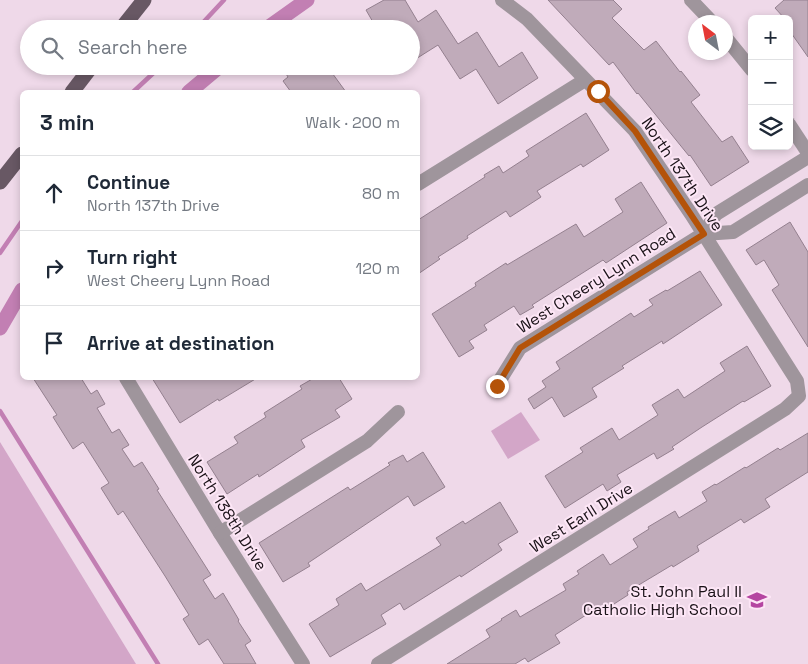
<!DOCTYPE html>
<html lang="en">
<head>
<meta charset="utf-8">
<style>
  body { margin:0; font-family:"Space Grotesk",sans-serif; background:#f2f2f3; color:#1f2937 }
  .controls { position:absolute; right:15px; top:15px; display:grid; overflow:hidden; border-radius:8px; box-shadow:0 2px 8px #0003 }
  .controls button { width:45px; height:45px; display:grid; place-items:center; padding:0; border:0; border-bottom:1px solid #e0e1e3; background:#fff; color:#1f2937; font:25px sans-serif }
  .compass { position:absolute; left:688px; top:15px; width:45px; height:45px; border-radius:50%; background:#fff; box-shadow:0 2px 8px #0003; rotate:328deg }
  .stop { position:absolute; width:15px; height:15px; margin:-11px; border:4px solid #b45309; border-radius:50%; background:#fff }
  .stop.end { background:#b45309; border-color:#fff; box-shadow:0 1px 5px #0008 }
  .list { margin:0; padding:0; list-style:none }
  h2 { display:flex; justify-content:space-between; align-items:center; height:65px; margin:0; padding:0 20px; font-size:21px }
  h2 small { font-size:16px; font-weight:400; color:#747a83 }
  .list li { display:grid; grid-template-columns:32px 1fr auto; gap:15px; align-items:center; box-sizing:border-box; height:75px; padding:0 20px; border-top:1px solid #e0e1e3 }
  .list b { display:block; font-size:19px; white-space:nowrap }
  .list p { margin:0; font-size:16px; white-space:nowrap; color:#747a83 }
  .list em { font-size:16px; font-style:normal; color:#747a83 }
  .icon { flex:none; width:28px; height:28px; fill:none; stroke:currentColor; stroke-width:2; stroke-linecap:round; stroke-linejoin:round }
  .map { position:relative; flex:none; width:808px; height:664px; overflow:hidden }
  .search { position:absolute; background:#fff; box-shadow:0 2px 8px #0003; left:20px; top:20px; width:400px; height:55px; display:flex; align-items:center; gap:12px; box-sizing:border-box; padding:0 18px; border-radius:28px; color:#747a83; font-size:19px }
  .panel { position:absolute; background:#fff; box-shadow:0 2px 8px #0003; left:20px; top:90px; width:400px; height:290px; border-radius:8px }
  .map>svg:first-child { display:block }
</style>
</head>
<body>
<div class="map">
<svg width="808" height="664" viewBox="0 0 808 664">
  <rect width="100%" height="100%" fill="#efd9e9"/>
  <!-- green -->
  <g fill="#d3a6c8">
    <polygon points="521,412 540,440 508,459 491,431"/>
    <polygon points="0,442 136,664 0,664"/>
  </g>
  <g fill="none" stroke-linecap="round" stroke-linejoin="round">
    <!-- stream -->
    <g stroke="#c27fb3" stroke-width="4.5">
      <polyline points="197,29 224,0"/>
      <polyline points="133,92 161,66"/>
      <polyline points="0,253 22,221"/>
      <polyline points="0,411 158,664"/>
    </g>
    <!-- canal -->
    <g stroke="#c27fb3" stroke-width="15">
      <polyline points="266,29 307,0"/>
      <polyline points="189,92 220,66"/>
      <polyline points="0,328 22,290"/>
    </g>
  </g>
  <!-- building -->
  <g fill="#c0abba" stroke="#94808f">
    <polygon points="384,0 405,0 418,22 436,10 458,44 477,32 499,67 522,52 538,78 498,104 476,69 460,79 438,45 411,62 411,29 377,29 366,10"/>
    <polygon points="548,0 613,0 622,9 612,18 644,50 656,41 680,72 681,71 700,95 691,102 722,142 732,136 749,162 711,186 690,155 689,156 638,93 637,94 613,62 609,65"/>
    <polygon points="784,0 808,0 808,57 789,30 789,19 785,19 775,8"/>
    <polygon points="281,66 327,66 346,92 291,92 283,81 288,77"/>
    <polygon points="586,113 609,150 583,167 581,164 537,191 541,197 510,217 506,211 467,236 468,238 438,257 440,259 418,274 418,220 485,177 484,175 499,166 503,173 529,156 526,151"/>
    <polygon points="641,182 667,223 606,263 603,260 532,305 534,307 520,315 514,306 484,325 487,330 469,341 474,348 459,357 432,314 476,286 475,283 506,263 507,265 576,224 584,237 623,212 615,199"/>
    <polygon points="790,222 808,252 808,347 772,290 779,285 764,260 756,265 746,250"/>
    <polygon points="700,271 722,305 663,344 662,341 622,366 624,368 592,388 597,397 564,417 552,397 534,409 528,399 546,387 542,381 560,369 556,362 631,313 634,317 653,305 649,300 666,290 667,291"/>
    <polygon points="747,346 771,386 744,402 743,401 702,427 672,447 674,449 657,459 654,453 617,475 621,482 607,491 603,484 565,508 545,476 583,452 580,448 612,428 619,440 658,415 652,405 678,389 684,398 725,371 720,363"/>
    <polygon points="33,378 81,378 91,394 97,390 105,404 97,408 112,433 119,429 129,445 122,449 134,467 142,462 159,489 157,490 211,575 203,580 215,599 223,593 239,620 238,621 251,641 245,645 256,664 224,664 208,639 199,645 183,619 189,615 165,576 123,511 118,515 101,488 109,483 83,442 73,449 53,417 57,415"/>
    <polygon points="152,378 257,378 219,401 218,399 180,423"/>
    <polygon points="314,378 339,378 352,399 335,410 340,417 301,440 305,447 259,477 258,474 227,494 207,462 238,443 234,437 266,417 264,413 302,389 300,386"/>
    <polygon points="808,433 808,472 765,499 770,507 744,523 741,519 697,546 699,551 673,567 672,565 627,592 628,595 603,611 600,606 555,635 560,643 528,662 525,658 515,664 447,664 490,637 486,630 502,620 501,619 516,610 520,617 566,590 563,584 579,574 577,571 603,554 610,565 638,547 633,539 649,529 648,527 675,511 679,518 707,501 702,492 715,484 716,485 745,467 746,468 778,448 780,450"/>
    <polygon points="423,452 445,487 414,506 408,496 308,563 310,566 283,582 259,543 348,487 350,490 390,465 388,463 403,455 407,462"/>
    <polygon points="500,502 518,532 498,544 502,550 461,577 460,575 404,610 400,603 381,615 386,624 330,657 309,624 339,605 336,599 361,583 366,591 441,545 436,538 463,521 465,524"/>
  </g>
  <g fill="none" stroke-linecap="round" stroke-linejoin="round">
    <!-- minor -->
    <g stroke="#9f959c" stroke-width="14">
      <polyline points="691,0 712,22"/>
      <polyline points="726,38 752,70"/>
      <polyline points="789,124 808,153"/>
      <polyline points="418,184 585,80"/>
      <polyline points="703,234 733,232 808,185"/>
      <polyline points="126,378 220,533 303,664"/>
      <polyline points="497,385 520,348 703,234 716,214 808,157"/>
      <polyline points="220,533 367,441 398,412"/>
      <polyline points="378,664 785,409 799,396 797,381 691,214 635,131 527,19 502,0"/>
    </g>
    <!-- major -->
    <g stroke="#685864" stroke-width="15">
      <polyline points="121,29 144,0"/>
      <polyline points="72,92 92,66"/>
      <polyline points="0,182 22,154"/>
    </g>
  </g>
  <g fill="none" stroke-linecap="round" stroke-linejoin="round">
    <!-- route -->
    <polyline stroke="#b45309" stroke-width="6" points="497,386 520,348 704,234 635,131 598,91"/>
  </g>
  <!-- icons -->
  <defs>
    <symbol id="school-bare" viewBox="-9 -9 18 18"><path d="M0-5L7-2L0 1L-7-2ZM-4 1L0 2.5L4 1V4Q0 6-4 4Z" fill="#b545a1" stroke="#fde6f6" stroke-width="2.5" paint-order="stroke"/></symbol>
  </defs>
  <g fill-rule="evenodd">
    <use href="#school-bare" x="743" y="586" width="28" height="28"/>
  </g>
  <g text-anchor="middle" stroke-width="4" stroke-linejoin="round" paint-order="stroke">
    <!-- street labels -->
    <g font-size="16" fill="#191117" stroke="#fde6f6">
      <text transform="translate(683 174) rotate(56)" y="6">North 137th Drive</text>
      <text transform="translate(596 280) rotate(-32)" y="6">West Cheery Lynn Road</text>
      <text transform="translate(228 512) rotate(58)" y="6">North 138th Drive</text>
      <text transform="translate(581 517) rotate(-32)" y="6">West Earll Drive</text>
    </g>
    <!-- poi labels -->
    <g font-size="16" fill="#191117" stroke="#fde6f6" text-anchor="end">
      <text x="742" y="597">St. John Paul II<tspan x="742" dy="18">Catholic High School</tspan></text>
    </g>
  </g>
</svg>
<div class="controls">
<button>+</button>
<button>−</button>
<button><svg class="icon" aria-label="layers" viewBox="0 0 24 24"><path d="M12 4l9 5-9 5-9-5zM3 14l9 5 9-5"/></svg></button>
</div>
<svg class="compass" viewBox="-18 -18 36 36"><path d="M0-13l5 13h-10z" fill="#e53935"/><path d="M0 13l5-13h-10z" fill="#747a83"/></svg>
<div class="stop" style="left:598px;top:91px"></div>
<div class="stop end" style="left:497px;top:386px"></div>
<div class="search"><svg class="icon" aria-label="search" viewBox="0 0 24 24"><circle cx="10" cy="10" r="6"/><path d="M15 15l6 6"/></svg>Search here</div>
<section class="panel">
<h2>3 min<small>Walk · 200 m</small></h2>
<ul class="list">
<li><svg class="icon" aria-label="ahead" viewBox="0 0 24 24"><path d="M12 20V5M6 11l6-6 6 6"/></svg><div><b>Continue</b><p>North 137th Drive</p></div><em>80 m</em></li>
<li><svg class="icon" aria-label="right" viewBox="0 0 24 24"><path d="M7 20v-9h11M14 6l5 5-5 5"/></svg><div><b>Turn right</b><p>West Cheery Lynn Road</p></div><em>120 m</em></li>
<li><svg class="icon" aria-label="arrive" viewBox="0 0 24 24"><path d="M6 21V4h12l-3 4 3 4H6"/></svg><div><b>Arrive at destination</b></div></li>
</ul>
</section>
</div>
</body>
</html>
